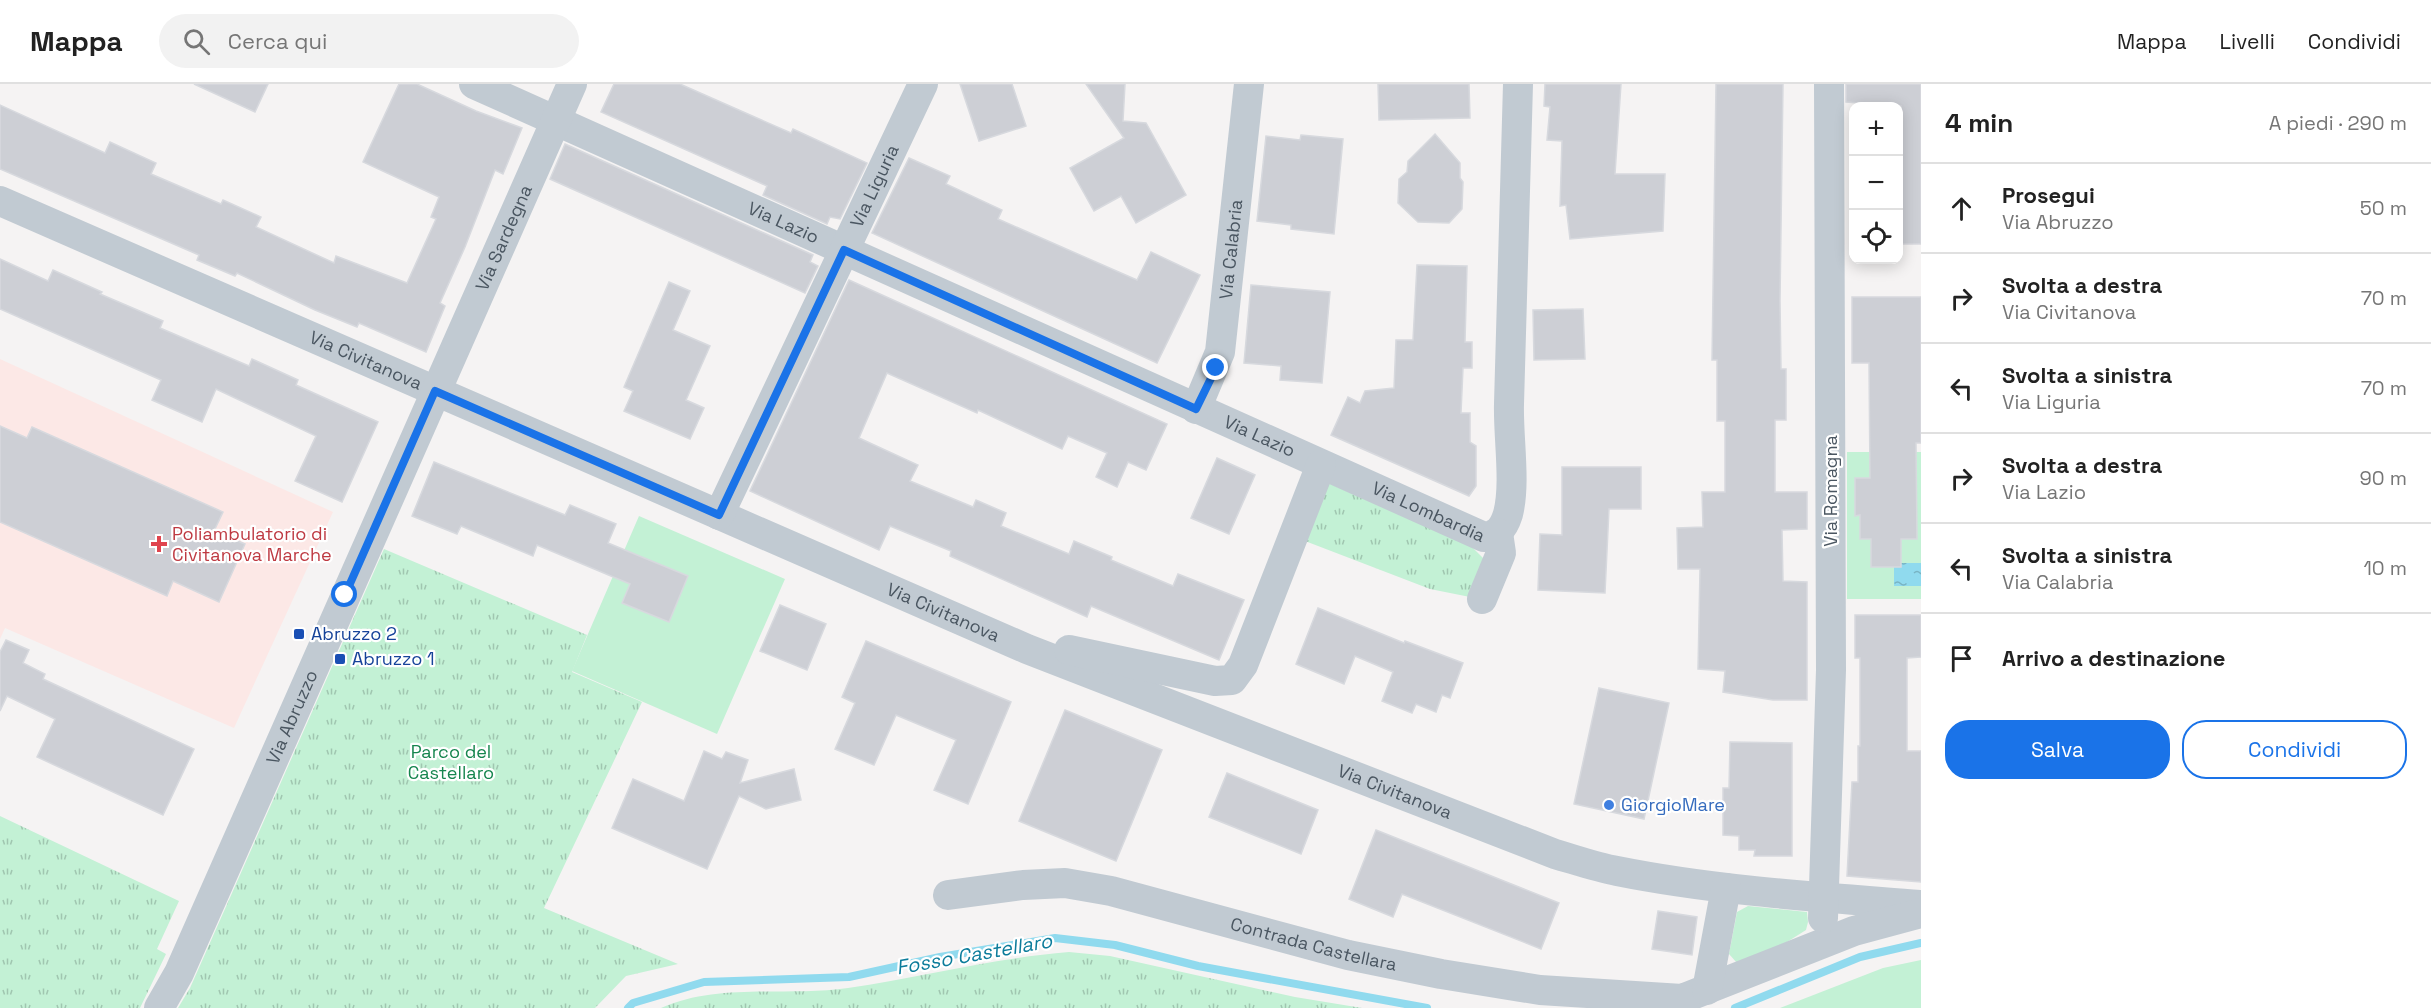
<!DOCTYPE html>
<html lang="it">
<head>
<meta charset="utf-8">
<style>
  body { margin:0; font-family:"Space Grotesk",sans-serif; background:#f2f2f2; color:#222 }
  .controls { position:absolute; right:18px; top:18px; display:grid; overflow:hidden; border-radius:12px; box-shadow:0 3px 15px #0003 }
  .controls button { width:54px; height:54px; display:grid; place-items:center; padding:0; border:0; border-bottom:2px solid #e0e0e0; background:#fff; color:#222; font:30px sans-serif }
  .stop { position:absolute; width:18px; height:18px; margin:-14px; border:4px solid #1a73e8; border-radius:50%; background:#fff }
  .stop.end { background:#1a73e8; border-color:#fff; box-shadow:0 2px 6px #0008 }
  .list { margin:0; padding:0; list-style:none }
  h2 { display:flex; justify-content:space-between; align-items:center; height:78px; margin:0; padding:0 24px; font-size:26px }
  h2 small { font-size:20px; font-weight:400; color:#767676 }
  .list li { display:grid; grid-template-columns:39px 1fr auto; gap:18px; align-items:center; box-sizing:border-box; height:90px; padding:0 24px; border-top:2px solid #e0e0e0 }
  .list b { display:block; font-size:22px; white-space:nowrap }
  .list p { margin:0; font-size:20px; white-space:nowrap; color:#767676 }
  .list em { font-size:20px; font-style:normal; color:#767676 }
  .actions { display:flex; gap:12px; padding:18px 24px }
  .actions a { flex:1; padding:14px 0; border:2px solid #1a73e8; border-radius:24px; text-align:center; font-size:21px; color:#1a73e8 }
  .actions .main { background:#1a73e8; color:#fff }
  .icon { flex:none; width:33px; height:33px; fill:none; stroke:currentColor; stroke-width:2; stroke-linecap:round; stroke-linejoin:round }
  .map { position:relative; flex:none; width:1921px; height:924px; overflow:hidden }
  header { display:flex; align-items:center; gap:36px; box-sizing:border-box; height:84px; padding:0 30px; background:#fff; border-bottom:2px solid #e0e0e0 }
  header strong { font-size:28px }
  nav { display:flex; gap:33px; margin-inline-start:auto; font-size:21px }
  .search { width:420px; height:54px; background:#f2f2f2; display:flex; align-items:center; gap:15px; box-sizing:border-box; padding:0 21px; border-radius:33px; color:#767676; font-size:22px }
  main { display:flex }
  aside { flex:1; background:#fff }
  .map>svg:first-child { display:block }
</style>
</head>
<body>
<header>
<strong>Mappa</strong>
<div class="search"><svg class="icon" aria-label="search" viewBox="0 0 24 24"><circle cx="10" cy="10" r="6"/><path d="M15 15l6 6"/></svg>Cerca qui</div>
<nav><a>Mappa</a><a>Livelli</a><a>Condividi</a></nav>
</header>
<main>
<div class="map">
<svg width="1921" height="924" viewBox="0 0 1921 924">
  <defs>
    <pattern id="park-tufts" width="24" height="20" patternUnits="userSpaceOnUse" patternTransform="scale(1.5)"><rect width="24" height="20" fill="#c3f1d5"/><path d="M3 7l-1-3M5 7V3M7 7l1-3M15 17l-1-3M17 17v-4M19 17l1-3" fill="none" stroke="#a0c6b0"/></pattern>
    <pattern id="water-ripples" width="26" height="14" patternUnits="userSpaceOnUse" patternTransform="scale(1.5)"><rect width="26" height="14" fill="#90daee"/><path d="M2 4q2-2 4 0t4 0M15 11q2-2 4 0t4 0" fill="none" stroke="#78b4c4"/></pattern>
  </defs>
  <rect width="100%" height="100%" fill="#f5f3f3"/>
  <!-- medical -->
  <polygon fill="#fce8e6" points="0,275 333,428 234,644 5,544 0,555"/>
  <!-- park -->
  <g fill="url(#park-tufts)">
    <polygon points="1328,399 1471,462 1485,476 1470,513 1430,505 1305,457"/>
    <polygon points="384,465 587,551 572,588 642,618 544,824 678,880 626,892 595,924 178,924 190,904"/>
    <polygon points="0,732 179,817 157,865 166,870 140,924 0,924"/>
    <path d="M1069,868L1110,872L1295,913L1362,924H661C719,898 787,913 848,904C922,893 994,874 1069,868Z"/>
  </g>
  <!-- garden -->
  <g fill="#c3f1d5" fill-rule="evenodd">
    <path d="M1847,368H1921V479H1901V462L1894,483V502H1921V515H1847ZM1855,394H1916L1860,431L1856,432Z"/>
    <path d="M639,432L785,495L717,650L572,587ZM641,473L688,492L669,538L622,519Z"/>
    <polygon points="1748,822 1807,828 1808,838 1806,846 1787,858 1737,879 1729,870 1737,828"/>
    <polygon points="1921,876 1921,924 1780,924 1883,884"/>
  </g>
  <!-- water -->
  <polygon fill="url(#water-ripples)" points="1901,479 1921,479 1921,502 1894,502 1894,483 1901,482"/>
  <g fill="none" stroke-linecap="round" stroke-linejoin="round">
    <!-- stream -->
    <g stroke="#90daee" stroke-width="8">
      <polyline points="628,924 633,919 704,898 849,893 940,873 1055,854 1115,861 1198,882 1427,924"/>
      <polyline points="1735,924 1860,873 1921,859"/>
    </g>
  </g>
  <!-- building -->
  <g fill="#cdcfd5" stroke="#d7d9de" stroke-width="1.5">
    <polygon points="194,0 268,0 255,28"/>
    <polygon points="399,0 417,0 476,27 522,44 503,90 495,86 465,163 440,219 445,222 426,268 359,239 357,243 315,226 237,189 235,192 197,176 199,171 0,85 0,21 105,69 110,58 156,79 151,90 221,120 223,116 261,133 256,143 334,179 336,172 407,199 436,135 431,133 439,113 363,78"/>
    <polygon points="614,0 680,0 791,49 793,45 867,79 840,135 830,133 827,140 763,111 767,102 601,28"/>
    <polygon points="960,0 1012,0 1026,42 979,57"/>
    <polygon points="1086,0 1125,0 1123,37 1146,39 1186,111 1136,139 1121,112 1094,127 1070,84 1124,54"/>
    <polygon points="1378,0 1469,0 1470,34 1379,36"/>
    <polygon points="1545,0 1621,0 1615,90 1665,90 1663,147 1570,155 1566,121 1560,122 1562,57 1547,56 1550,23 1544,22"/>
    <polygon points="1716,0 1783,0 1780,217 1781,285 1786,285 1786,336 1775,336 1775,408 1807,408 1807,445 1782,446 1783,497 1807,498 1807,616 1773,616 1723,608 1725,587 1698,585 1700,485 1678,485 1677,444 1703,443 1702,408 1725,408 1725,337 1717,337 1717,276 1712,276"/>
    <polygon points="1846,0 1921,0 1921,160 1899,160 1899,52 1901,22 1846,18"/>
    <polygon points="1435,50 1460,79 1460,94 1463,98 1462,125 1449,139 1418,138 1398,119 1399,95 1407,88 1408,77"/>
    <polygon points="1301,51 1343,55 1334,150 1291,145 1291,141 1257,137 1266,52 1300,56"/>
    <polygon points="565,60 813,171 810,178 818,182 805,209 550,95"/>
    <polygon points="909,74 950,92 946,100 1002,126 998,135 1137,196 1151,168 1200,191 1157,279 872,149"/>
    <polygon points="0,175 48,197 53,186 102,208 100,210 163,237 160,244 249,282 252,275 298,296 296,301 378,338 342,418 295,397 316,352 216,305 202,338 152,316 161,296 0,225"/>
    <polygon points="1417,181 1467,182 1465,258 1472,258 1472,284 1463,284 1461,329 1470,329 1470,358 1476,362 1476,402 1469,412 1331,351 1348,313 1360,319 1365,307 1394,304 1396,256 1413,256"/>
    <polygon points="849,196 1167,340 1146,386 1128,378 1117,403 1096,393 1107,369 1068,352 1062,365 978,326 977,329 887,289 859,354 918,381 910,397 973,423 976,416 1006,429 1001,442 1069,470 1074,457 1112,473 1111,476 1173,502 1178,490 1244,516 1219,576 1091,522 1087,533 950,472 951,467 890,442 879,466 750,407"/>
    <polygon points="669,198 690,207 673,246 710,262 686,316 704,324 690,355 624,327 633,307 624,303"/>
    <polygon points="1251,201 1330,208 1322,299 1280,296 1281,282 1244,279"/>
    <polygon points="1852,213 1921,213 1921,359 1916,359 1917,455 1901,455 1901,483 1871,483 1871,455 1860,455 1860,431 1855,432 1855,394 1870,394 1869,279 1852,279"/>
    <polygon points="1583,225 1585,275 1534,276 1533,226"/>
    <polygon points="0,342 27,354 32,343 223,428 214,447 245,460 219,518 173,497 167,512 0,438"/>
    <polygon points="1217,374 1255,391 1229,450 1191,434"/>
    <polygon points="434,378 565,431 570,421 616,440 608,459 688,492 669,538 622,519 630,500 537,461 533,472 461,442 457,450 412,432"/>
    <polygon points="1562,383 1641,383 1641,425 1609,425 1605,509 1538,506 1540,450 1562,451"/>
    <polygon points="780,521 826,540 807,586 760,567"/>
    <polygon points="1318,524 1404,559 1405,557 1463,579 1450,614 1442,611 1436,628 1416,620 1412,629 1382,617 1393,588 1355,572 1344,600 1296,580"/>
    <polygon points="1855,531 1921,531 1921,573 1907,574 1907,667 1921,667 1921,798 1847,792 1852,698 1858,698 1858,662 1860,662 1860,574 1855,574"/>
    <polygon points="6,556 29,566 23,579 45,590 43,595 194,665 163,731 37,673 55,635 7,612 0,627 0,568"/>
    <polygon points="866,557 1011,618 968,720 934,706 956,656 896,631 874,681 835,665 855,619 842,613"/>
    <polygon points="1599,604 1669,619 1644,735 1574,720"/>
    <polygon points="1065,626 1162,666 1116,777 1019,737"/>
    <polygon points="1730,658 1792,659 1792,772 1754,772 1755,766 1739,766 1739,752 1723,751 1723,704 1729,704"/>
    <polygon points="704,667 722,675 726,668 748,676 740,699 794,685 801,716 766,725 739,712 707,785 612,744 633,695 684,717"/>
    <polygon points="1227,689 1318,726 1301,770 1209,733"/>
    <polygon points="1376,746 1559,819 1541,865 1402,810 1393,833 1349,815"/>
    <polygon points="1658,827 1697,833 1692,871 1652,865"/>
  </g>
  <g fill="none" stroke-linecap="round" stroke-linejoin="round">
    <!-- minor -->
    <g stroke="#c1cad2" stroke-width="30">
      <path id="s1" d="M474,0L1484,453C1498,452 1504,443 1508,430C1516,399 1508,353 1509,320C1512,213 1515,107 1518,0"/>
      <path id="s2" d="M0,117L1027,565L1555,770C1576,776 1596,783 1617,787C1717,807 1820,813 1921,821"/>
      <path id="s3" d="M1196,325L1220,268L1249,0"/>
      <path id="s4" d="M719,431L923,0"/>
      <polyline points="1482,515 1501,469 1498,449"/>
      <polyline points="1069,566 1215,597 1232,596 1243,581 1321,381"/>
      <path id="s5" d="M948,811L1023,801L1065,799L1111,807L1348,871L1441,890L1540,906L1682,915L1854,847L1921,829"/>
      <polyline points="1823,834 1831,586 1829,0"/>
      <polyline points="1707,906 1726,804"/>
      <path id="s6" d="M159,924L179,889L572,0"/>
    </g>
  </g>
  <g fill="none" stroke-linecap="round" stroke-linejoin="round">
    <!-- route -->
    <polyline stroke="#1a73e8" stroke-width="8" points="345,511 435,307 719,431 844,166 1196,325 1216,284"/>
  </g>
  <!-- markers -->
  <path fill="#e0444e" stroke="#fff" stroke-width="2" d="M156 451h6v6h6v6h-6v6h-6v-6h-6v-6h6z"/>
  <g fill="#1a4fb4" stroke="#fff" stroke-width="2">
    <rect x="293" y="544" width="12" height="12" rx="3"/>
    <rect x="334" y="569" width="12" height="12" rx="3"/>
  </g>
  <circle fill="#3f7fe0" stroke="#fff" stroke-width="2" cx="1609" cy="721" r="6"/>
  <g text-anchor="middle" stroke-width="4.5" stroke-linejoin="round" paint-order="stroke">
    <!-- street labels -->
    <g font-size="18" fill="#4a5661" stroke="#fff">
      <text dy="6" stroke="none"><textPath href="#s4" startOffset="364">Via Liguria</textPath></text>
      <text dy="6" stroke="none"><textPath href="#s1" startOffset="339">Via Lazio</textPath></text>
      <text dy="6" stroke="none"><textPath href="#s6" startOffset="844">Via Sardegna</textPath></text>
      <text dy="6" stroke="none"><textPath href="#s3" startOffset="165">Via Calabria</textPath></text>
      <text dy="6" stroke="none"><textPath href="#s2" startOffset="399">Via Civitanova</textPath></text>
      <text dy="6" stroke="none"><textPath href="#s1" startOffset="861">Via Lazio</textPath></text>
      <text transform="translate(1831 407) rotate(-90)" y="6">Via Romagna</text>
      <text dy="6" stroke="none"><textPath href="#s1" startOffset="1046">Via Lombardia</textPath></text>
      <text dy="6" stroke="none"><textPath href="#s2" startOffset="1029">Via Civitanova</textPath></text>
      <text dy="6" stroke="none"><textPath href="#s6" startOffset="320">Via Abruzzo</textPath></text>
      <text dy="6" stroke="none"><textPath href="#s2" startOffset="1515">Via Civitanova</textPath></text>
      <text dy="6" stroke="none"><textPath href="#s5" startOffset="374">Contrada Castellara</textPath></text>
    </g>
    <!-- health labels -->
    <g font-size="18" fill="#be3a42" stroke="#fff" text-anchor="start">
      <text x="172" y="456">Poliambulatorio di<tspan x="172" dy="21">Civitanova Marche</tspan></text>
    </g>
    <!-- transit labels -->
    <g font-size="18" fill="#164399" stroke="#fff" text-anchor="start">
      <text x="311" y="556">Abruzzo 2</text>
      <text x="352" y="581">Abruzzo 1</text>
    </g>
    <!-- park labels -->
    <g font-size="18" fill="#17864f" stroke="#fff">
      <text x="451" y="674">Parco del<tspan x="451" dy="21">Castellaro</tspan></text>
    </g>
    <!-- shop labels -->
    <g font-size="18" fill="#366cbe" stroke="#fff" text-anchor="start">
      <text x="1621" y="727">GiorgioMare</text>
    </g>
    <!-- water labels -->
    <g font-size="20" font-style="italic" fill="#0c7c9b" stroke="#fff">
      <text transform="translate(974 870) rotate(-10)" y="7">Fosso Castellaro</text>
    </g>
  </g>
</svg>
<div class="controls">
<button>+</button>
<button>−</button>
<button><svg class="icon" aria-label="locate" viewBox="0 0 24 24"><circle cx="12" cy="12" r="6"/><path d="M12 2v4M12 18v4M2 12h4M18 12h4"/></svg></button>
</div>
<div class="stop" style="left:345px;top:511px"></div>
<div class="stop end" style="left:1216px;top:284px"></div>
</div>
<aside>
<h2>4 min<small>A piedi · 290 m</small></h2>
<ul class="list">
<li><svg class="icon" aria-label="ahead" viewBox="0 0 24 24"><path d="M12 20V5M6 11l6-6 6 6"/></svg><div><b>Prosegui</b><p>Via Abruzzo</p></div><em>50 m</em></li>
<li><svg class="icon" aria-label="right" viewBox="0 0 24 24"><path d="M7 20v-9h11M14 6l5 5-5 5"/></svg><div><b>Svolta a destra</b><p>Via Civitanova</p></div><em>70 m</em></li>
<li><svg class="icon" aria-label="left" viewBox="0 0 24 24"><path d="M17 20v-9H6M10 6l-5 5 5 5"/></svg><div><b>Svolta a sinistra</b><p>Via Liguria</p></div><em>70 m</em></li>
<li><svg class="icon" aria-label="right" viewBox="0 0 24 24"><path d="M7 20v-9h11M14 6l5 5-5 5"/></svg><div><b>Svolta a destra</b><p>Via Lazio</p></div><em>90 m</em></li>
<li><svg class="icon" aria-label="left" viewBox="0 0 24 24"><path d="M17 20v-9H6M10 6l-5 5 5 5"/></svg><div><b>Svolta a sinistra</b><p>Via Calabria</p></div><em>10 m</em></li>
<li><svg class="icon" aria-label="arrive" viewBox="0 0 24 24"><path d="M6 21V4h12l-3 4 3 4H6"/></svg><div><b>Arrivo a destinazione</b></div></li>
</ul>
<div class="actions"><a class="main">Salva</a><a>Condividi</a></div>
</aside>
</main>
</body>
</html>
